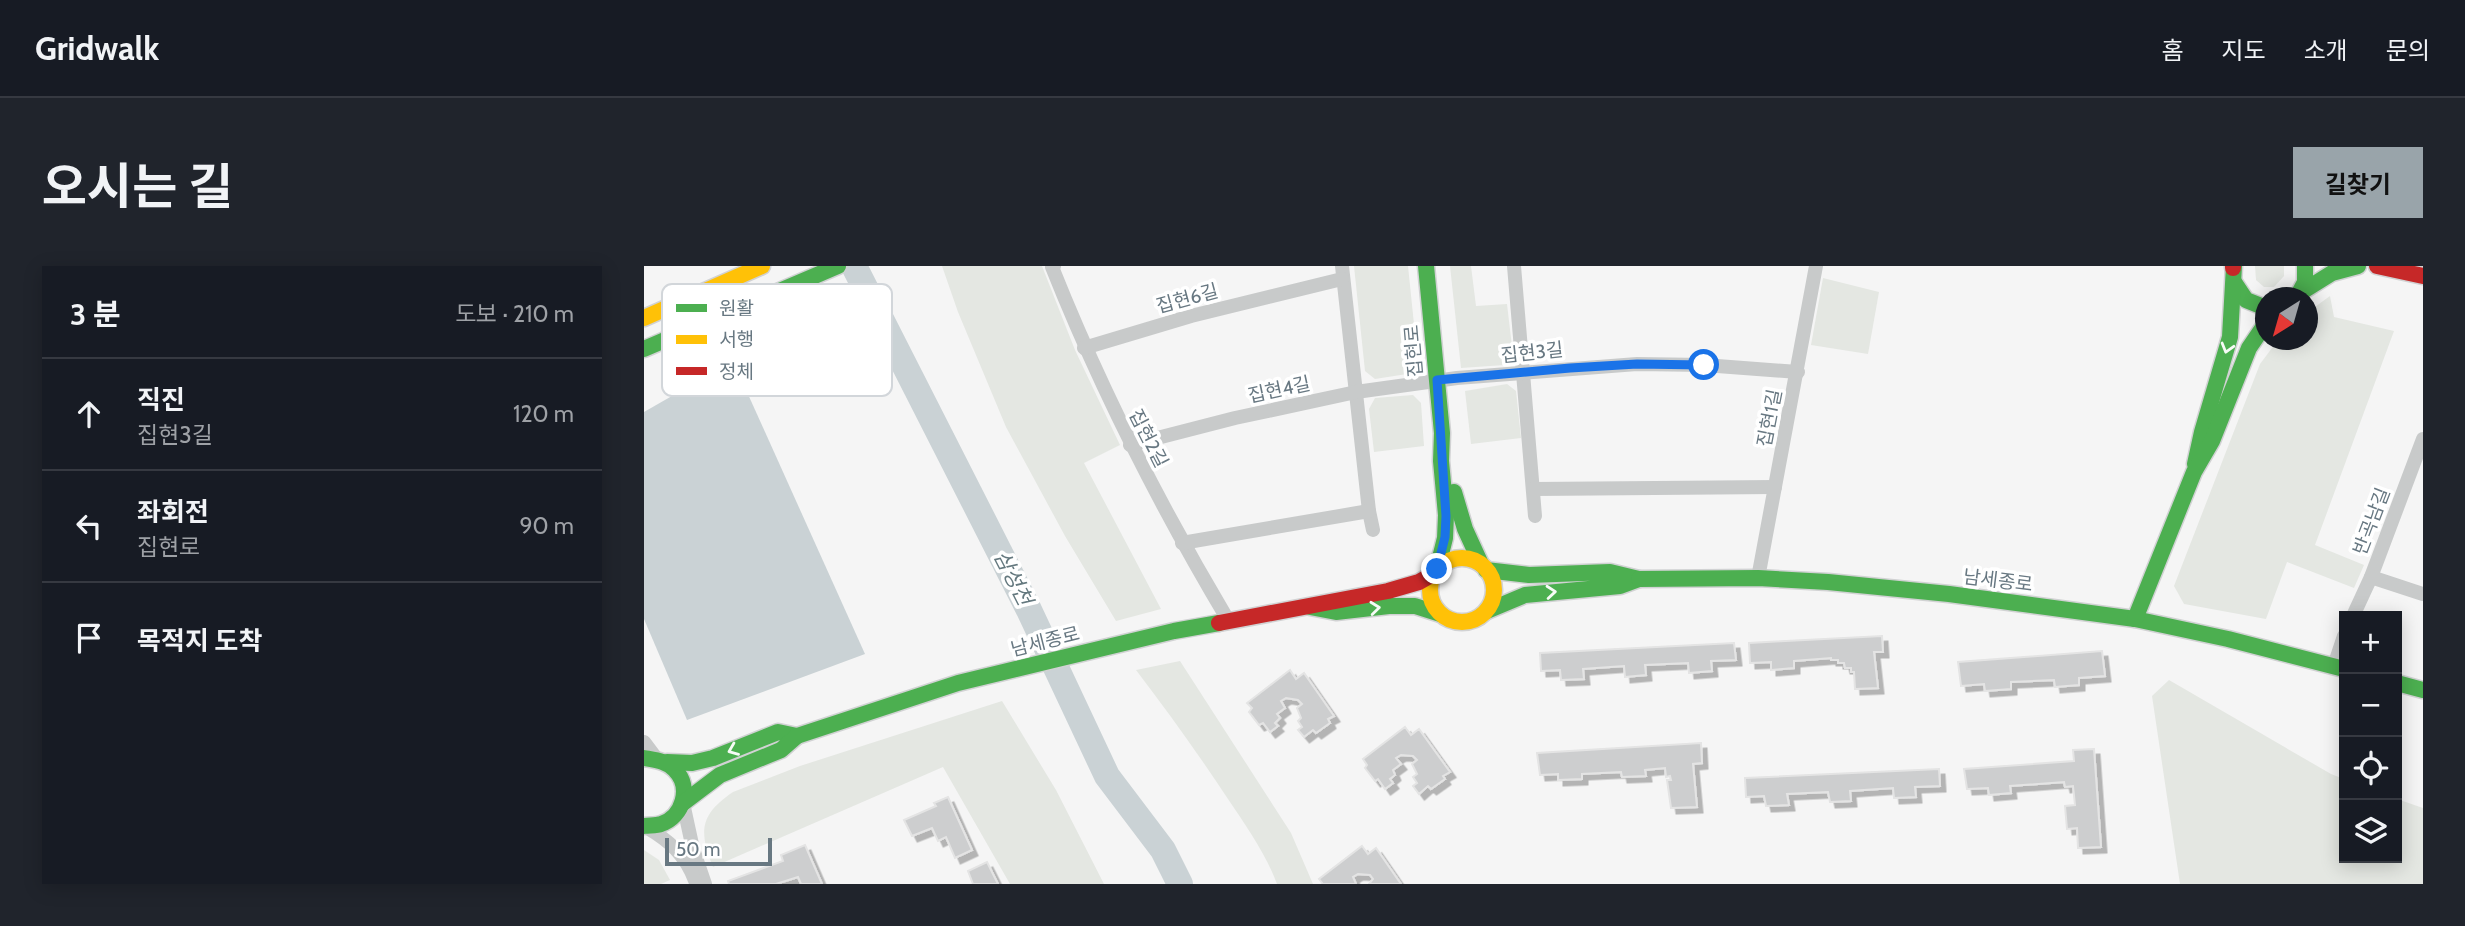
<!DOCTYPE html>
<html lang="ko">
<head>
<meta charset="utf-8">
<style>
  body { margin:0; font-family:Cabin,"Noto Sans KR",sans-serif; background:#20242c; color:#f1f3f6 }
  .controls { position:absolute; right:21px; bottom:21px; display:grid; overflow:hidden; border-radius:0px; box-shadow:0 4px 18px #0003 }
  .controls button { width:63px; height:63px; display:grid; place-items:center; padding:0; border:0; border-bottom:2px solid #363941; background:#171b24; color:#f1f3f6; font:35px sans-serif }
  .compass { position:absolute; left:1611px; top:21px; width:63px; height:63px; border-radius:50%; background:#171b24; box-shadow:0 4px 18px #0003; rotate:217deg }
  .scale { position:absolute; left:21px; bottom:18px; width:107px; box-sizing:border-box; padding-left:7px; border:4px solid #687882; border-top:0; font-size:19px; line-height:24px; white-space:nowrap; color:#687882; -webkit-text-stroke:5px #fff; paint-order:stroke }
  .stop { position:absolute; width:21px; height:21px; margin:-16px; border:5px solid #1a73e8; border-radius:50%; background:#fff }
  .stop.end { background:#1a73e8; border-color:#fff; box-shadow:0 2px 7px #0008 }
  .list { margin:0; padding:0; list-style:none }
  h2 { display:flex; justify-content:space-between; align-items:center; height:91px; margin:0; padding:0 28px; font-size:30px }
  h2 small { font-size:23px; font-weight:400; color:#9ea1a6 }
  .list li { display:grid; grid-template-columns:46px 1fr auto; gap:21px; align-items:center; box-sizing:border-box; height:112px; padding:0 28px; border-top:2px solid #363941 }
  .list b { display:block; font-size:26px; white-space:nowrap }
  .list p { margin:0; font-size:23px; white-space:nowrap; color:#9ea1a6 }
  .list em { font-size:23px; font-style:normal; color:#9ea1a6 }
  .icon { flex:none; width:38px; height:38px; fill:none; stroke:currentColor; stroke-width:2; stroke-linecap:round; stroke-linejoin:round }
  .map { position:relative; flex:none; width:1779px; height:618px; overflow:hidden; border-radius:0px }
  header { display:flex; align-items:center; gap:42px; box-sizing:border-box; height:98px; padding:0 35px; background:#171b24; border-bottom:2px solid #363941 }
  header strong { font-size:33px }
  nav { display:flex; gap:38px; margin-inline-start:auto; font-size:24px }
  .intro { display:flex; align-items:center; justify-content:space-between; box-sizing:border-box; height:168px; padding:0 42px }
  h1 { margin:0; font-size:49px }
  .button { padding:18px 32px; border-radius:0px; background:#99a4aa; color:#111; font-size:24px; font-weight:700 }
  main { display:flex; gap:42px; padding:0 42px }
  aside { flex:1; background:#171b24; border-radius:0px; box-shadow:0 4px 18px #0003 }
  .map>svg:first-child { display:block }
</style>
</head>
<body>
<header>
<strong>Gridwalk</strong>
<nav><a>홈</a><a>지도</a><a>소개</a><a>문의</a></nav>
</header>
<div class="intro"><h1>오시는 길</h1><a class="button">길찾기</a></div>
<main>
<aside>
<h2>3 분<small>도보 · 210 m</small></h2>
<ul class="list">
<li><svg class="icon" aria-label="ahead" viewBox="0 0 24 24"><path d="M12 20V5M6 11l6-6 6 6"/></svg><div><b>직진</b><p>집현3길</p></div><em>120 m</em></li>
<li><svg class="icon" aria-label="left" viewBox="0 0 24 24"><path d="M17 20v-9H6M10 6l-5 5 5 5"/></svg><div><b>좌회전</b><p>집현로</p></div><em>90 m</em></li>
<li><svg class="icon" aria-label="arrive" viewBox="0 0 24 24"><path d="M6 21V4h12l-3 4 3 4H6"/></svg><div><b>목적지 도착</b></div></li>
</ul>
</aside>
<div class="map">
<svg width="1779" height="618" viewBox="0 0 1779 618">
  <defs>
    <filter id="shadow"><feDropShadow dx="5.5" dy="5.5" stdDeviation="0" flood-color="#0004"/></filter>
  </defs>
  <rect width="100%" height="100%" fill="#f5f5f5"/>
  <!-- green -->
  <g fill="#e4e7e2">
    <polygon points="298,0 398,0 431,84 476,179 440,197 517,343 472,355 421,270 362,161 314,46"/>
    <polygon points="710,0 764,0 774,97 763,108 731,113 721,105"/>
    <polygon points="806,0 827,0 832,40 863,38 869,89 861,99 817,102"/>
    <polygon points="1611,0 1640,0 1640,10 1630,21 1620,21 1612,14"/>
    <polygon points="1179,12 1235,26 1224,88 1167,79"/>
    <polygon points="1686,30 1690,51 1750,65 1671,279 1720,299 1710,322 1643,296 1622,353 1540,338 1530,320 1616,98 1634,74 1664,74 1664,46"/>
    <polygon points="863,118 872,125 877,172 827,178 821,125"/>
    <polygon points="769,129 777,137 780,180 730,186 725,143 731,132"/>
    <path d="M536,395L647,567L669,618H633C622,588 602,560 584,533C555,489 524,446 492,404Z"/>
    <polygon points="1525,414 1687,508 1700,513 1700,592 1753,592 1753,533 1779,542 1779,618 1536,618 1508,430"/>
    <path d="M358,435L412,524L460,618H366L299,501L69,601C55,566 55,549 89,526L156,500Z"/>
    <polygon points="0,584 15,594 26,614 17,618 0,618"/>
  </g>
  <!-- water -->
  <polygon fill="#cad2d5" points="89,95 221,388 43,454 0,353 0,146"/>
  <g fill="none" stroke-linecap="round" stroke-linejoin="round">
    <!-- river -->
    <polyline stroke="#cad2d5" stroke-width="26" points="210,0 385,344 463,510 519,584 536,618"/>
  </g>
  <!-- building -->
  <g fill="#cdcecf" stroke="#e4e4e4" stroke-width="2" filter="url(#shadow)">
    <polygon points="1238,370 1239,386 1230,386 1234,422 1211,423 1210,406 1207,406 1207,402 1201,402 1200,397 1194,397 1194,394 1187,394 1187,392 1150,395 1150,402 1127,404 1127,396 1106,397 1105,377"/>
    <polygon points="1090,377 1092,394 1067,395 1068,405 1045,407 1044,397 1001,399 1002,409 981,411 980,400 939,403 940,413 917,414 916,404 897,405 896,387"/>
    <polygon points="1458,385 1461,410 1435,412 1435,419 1411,421 1410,414 1367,416 1367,423 1341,425 1340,418 1317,420 1314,396"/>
    <polygon points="646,404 652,413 660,407 690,450 684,453 686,457 672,467 669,464 660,471 654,464 658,461 654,455 657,452 653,442 658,438 654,434 642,432 637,435 641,442 633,448 636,452 631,457 634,460 626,466 619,457 615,459 605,446 608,442 603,437"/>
    <polygon points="761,461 767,469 775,463 806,506 799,510 801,513 787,523 784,520 775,528 769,520 773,517 769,511 773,508 768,498 773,494 769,490 757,489 752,492 757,498 749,504 751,509 746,513 749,517 741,523 734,513 731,515 721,502 723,499 719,493"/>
    <polygon points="1057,477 1058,497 1049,498 1053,541 1027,542 1023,514 1027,514 1026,510 1022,511 1021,502 1001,504 1002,510 978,511 977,506 938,508 938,513 914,514 914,508 896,509 893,487"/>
    <polygon points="1450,483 1457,581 1434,582 1433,562 1423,563 1421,540 1431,539 1429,520 1421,521 1420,516 1366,520 1367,527 1345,529 1344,522 1323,523 1320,503 1430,495 1429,484"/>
    <polygon points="1295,503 1296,520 1271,521 1272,531 1250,532 1249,522 1206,525 1207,535 1186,536 1184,526 1143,528 1145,539 1122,540 1120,530 1102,531 1101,512"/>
    <polygon points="304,531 328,584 311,592 302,571 294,575 288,562 268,570 260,554 292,540 290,537"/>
    <polygon points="161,579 178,618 157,618 154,611 132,618 85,618 84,615 139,595 137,589"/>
    <polygon points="718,580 724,588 732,582 757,618 725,618 729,613 726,609 714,608 709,611 712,618 679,618 675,613"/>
    <polygon points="343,596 354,618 329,618 324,605"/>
  </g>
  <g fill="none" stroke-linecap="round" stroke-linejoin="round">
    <defs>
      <g id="fast">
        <polyline points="782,0 798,167 797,195 802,249 801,272 793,304"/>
        <polyline points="1590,16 1602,34 1622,42"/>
        <polyline points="1656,27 1688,7 1714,0"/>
        <polyline points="1653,31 1661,16 1661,0"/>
        <polyline points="0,83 194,0"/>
        <polyline points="1551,198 1558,166 1586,71 1590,0"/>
        <polyline points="810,226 821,263 837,298"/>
        <polyline points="842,304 885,309 966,306 995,313 976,320 881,329 843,345"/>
        <polyline points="995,313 1114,312 1184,316 1305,328 1491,353 1584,373 1700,403"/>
        <polyline points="666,341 692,346 745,340 771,340 796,348"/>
        <polyline points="1491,353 1550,206 1568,175 1605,82 1622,57"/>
        <polyline points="1753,417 1779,424"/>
        <path d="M0,492C11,494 23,495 31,504C48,521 39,551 17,558C12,560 5,559 0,560"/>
        <polyline points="23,496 48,497 69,492 134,466 153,470"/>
        <polyline points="39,537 76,509 137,484 153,470 314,417 530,365 575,357"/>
      </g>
      <g id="slow">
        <polyline points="0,52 118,0"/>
        <circle cx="818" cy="324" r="32"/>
      </g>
      <g id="jam">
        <polyline points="1589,0 1589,2"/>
        <polyline points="1733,0 1779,10"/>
        <polyline points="575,357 744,325 775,316 789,308"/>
      </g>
    </defs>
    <!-- fast casing -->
    <use href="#fast" stroke="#d1d2d3" stroke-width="19"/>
    <!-- slow casing -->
    <use href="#slow" stroke="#d1d2d3" stroke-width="19"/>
    <!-- jam casing -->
    <use href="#jam" stroke="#d1d2d3" stroke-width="19"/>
    <!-- street -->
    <g stroke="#c8caca" stroke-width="14">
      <path d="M410,0L408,1C457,124 516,240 584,354"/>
      <polyline points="698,0 725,245 729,264"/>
      <polyline points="870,0 891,250"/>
      <polyline points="440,82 547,50 698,13"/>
      <polyline points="486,179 591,152 712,126 813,112 993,98 1060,99 1154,106"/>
      <polyline points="890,223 1131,221"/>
      <polyline points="538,277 725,245"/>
      <polyline points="1727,311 1779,328"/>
      <polyline points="1114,312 1172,0"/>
      <polyline points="1709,350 1727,311 1779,173"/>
      <polyline points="1690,400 1700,370"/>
      <polyline points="0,476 12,492"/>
      <polyline points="39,537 49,583 61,618"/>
      <path d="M0,560C25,574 42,589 52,617"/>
    </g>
    <!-- fast -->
    <use href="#fast" stroke="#4caf50" stroke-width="16"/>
    <!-- slow -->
    <use href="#slow" stroke="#ffc107" stroke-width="16"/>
    <!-- jam -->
    <use href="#jam" stroke="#c62828" stroke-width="16"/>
  </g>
  <!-- one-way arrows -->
  <defs><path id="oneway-chevron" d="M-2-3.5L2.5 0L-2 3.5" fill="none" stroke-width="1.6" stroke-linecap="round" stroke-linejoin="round" transform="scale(1.75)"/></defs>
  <g stroke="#f6fbf6">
    <use href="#oneway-chevron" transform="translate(1583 82) rotate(106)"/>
    <use href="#oneway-chevron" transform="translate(907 326) rotate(-5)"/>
    <use href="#oneway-chevron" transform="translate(731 342) rotate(-6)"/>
    <use href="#oneway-chevron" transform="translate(89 484) rotate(158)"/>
  </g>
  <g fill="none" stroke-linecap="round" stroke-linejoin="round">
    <!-- route -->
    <polyline stroke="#1a73e8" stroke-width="9" points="793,303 801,271 802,250 793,114 926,102 993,98 1060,99"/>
  </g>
  <g text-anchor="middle" stroke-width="7" stroke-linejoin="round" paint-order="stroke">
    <!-- street labels -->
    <g font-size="19" fill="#687882" stroke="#fff">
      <text transform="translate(543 32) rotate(-15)" y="7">집현6길</text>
      <text transform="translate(769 85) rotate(-95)" y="7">집현로</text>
      <text transform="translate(888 86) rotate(-6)" y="7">집현3길</text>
      <text transform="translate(635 123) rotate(-12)" y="7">집현4길</text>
      <text transform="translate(1125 152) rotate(-79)" y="7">집현1길</text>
      <text transform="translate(505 172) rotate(63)" y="7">집현2길</text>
      <text transform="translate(1727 255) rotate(-69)" y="7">반곡남길</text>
      <text transform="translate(1354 314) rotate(7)" y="7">남세종로</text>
      <text transform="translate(401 375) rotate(-14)" y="7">남세종로</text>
    </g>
    <!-- water labels -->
    <g font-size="21" font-style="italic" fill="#64787e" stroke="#fff">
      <text transform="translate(369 312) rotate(63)" y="7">삼성천</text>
    </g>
  </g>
  <!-- legend -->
  <rect x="18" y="18" width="230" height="112" rx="10" fill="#fff" stroke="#d2d6da" stroke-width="2"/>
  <rect x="32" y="38" width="31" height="8" fill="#4caf50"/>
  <rect x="32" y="69" width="31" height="9" fill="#ffc107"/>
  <rect x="32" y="101" width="31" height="8" fill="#c62828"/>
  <g font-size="19" fill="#687882">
    <text x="75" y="49">원활</text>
    <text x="75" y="80">서행</text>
    <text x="75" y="112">정체</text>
  </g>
</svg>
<div class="controls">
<button>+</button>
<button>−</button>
<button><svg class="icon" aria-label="locate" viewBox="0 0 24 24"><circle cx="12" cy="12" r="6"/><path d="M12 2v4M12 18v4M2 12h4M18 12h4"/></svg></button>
<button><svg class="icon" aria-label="layers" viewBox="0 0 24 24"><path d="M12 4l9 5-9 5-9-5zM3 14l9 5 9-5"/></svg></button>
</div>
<svg class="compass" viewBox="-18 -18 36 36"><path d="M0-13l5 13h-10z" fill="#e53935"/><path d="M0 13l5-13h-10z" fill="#9ea1a6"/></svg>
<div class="scale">50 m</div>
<div class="stop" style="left:1060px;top:99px"></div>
<div class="stop end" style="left:793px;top:303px"></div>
</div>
</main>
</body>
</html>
